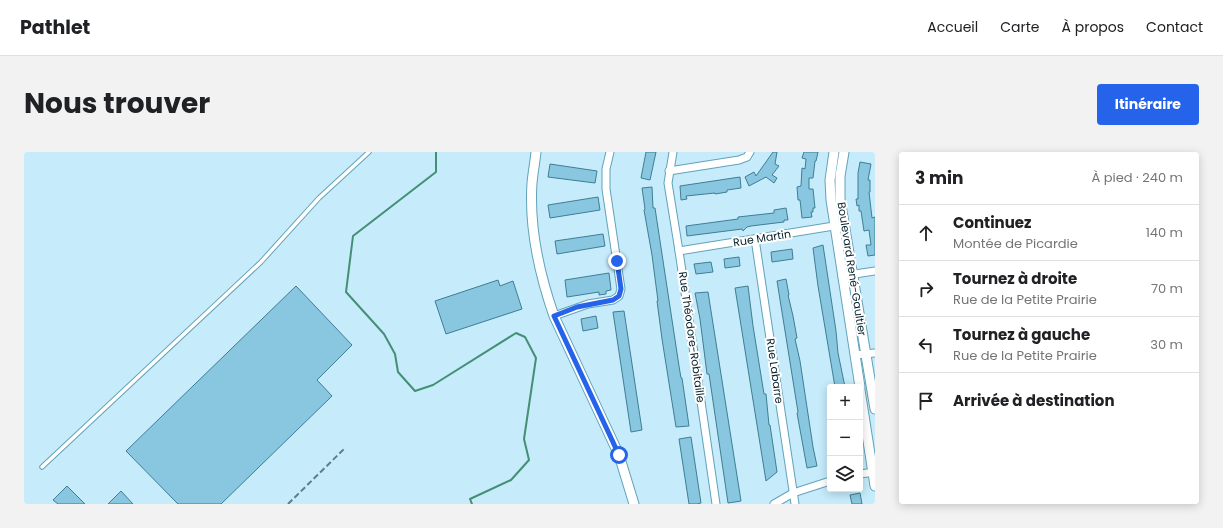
<!DOCTYPE html>
<html lang="fr">
<head>
<meta charset="utf-8">
<style>
  body { margin:0; font-family:Poppins,sans-serif; background:#f2f2f2; color:#202124 }
  .controls { position:absolute; right:12px; bottom:12px; display:grid; overflow:hidden; border-radius:4px; box-shadow:0 2px 10px #0003 }
  .controls button { width:36px; height:36px; display:grid; place-items:center; padding:0; border:0; border-bottom:1px solid #e0e0e0; background:#fff; color:#202124; font:20px sans-serif }
  .stop { position:absolute; width:12px; height:12px; margin:-9px; border:3px solid #2563eb; border-radius:50%; background:#fff }
  .stop.end { background:#2563eb; border-color:#fff; box-shadow:0 1px 4px #0008 }
  .list { margin:0; padding:0; list-style:none }
  h2 { display:flex; justify-content:space-between; align-items:center; height:52px; margin:0; padding:0 16px; font-size:17px }
  h2 small { font-size:13px; font-weight:400; color:#757577 }
  .list li { display:grid; grid-template-columns:26px 1fr auto; gap:12px; align-items:center; box-sizing:border-box; height:56px; padding:0 16px; border-top:1px solid #e0e0e0 }
  .list b { display:block; font-size:15px; white-space:nowrap }
  .list p { margin:0; font-size:13px; white-space:nowrap; color:#757577 }
  .list em { font-size:13px; font-style:normal; color:#757577 }
  .icon { flex:none; width:22px; height:22px; fill:none; stroke:currentColor; stroke-width:2; stroke-linecap:round; stroke-linejoin:round }
  .map { position:relative; flex:none; width:851px; height:352px; overflow:hidden; border-radius:4px }
  header { display:flex; align-items:center; gap:24px; box-sizing:border-box; height:56px; padding:0 20px; background:#fff; border-bottom:1px solid #e0e0e0 }
  header strong { font-size:19px }
  nav { display:flex; gap:22px; margin-inline-start:auto; font-size:14px }
  .intro { display:flex; align-items:center; justify-content:space-between; box-sizing:border-box; height:96px; padding:0 24px }
  h1 { margin:0; font-size:28px }
  .button { padding:10px 18px; border-radius:4px; background:#2563eb; color:#fff; font-size:14px; font-weight:700 }
  main { display:flex; gap:24px; padding:0 24px }
  aside { flex:1; background:#fff; border-radius:4px; box-shadow:0 2px 10px #0003 }
  .map>svg:first-child { display:block }
</style>
</head>
<body>
<header>
<strong>Pathlet</strong>
<nav><a>Accueil</a><a>Carte</a><a>À propos</a><a>Contact</a></nav>
</header>
<div class="intro"><h1>Nous trouver</h1><a class="button">Itinéraire</a></div>
<main>
<div class="map">
<svg width="851" height="352" viewBox="0 0 851 352">
  <rect width="100%" height="100%" fill="#c6ebfa"/>
  <g fill="none" stroke-linecap="round" stroke-linejoin="round">
    <!-- stream -->
    <polyline stroke="#448f75" stroke-width="2" points="412,0 412,20 329,84 322,140 360,182 371,202 374,220 391,239 409,233 492,181 501,185 512,206 500,287 505,308 487,328 446,347 448,352"/>
  </g>
  <!-- building -->
  <g fill="#88c7df" stroke="#3f7e94">
    <polygon points="622,0 632,0 626,28 617,26"/>
    <polygon points="749,0 753,0 751,12 755,14 748,23 753,26 750,31 742,25 725,34 721,25 730,20 732,24"/>
    <polygon points="780,0 794,0 792,9 791,9 789,26 785,26 785,37 789,37 791,56 789,56 789,60 787,60 788,65 778,66 776,48 774,48 773,35 777,34 778,16 781,17 782,7 778,6"/>
    <polygon points="836,10 847,12 844,28 846,28 846,40 845,40 848,66 851,65 851,103 844,104 842,93 847,93 845,78 840,79 837,59 835,59 835,53 833,54 832,47 834,47 834,21"/>
    <polygon points="526,12 573,19 571,31 524,25"/>
    <polygon points="716,25 717,36 703,38 703,40 691,42 691,41 662,44 663,47 657,48 656,34"/>
    <polygon points="628,35 629,56 631,56 655,214 657,226 658,226 665,274 652,275 638,187 633,149 634,149 628,103 620,58 621,57 618,36"/>
    <polygon points="574,45 576,58 526,66 524,53"/>
    <polygon points="762,56 764,68 760,68 760,70 727,74 723,75 719,79 718,77 663,84 662,74 714,67 714,65 750,61 750,58"/>
    <polygon points="579,82 581,94 533,102 531,89"/>
    <polygon points="799,93 812,179 814,201 821,235 811,235 794,134 789,96"/>
    <polygon points="768,97 769,107 748,110 747,100"/>
    <polygon points="715,105 716,114 701,116 700,107"/>
    <polygon points="687,110 689,120 672,122 670,112"/>
    <polygon points="585,121 587,138 582,139 582,142 575,143 575,140 543,145 541,128"/>
    <polygon points="762,127 765,143 764,143 769,164 773,186 771,187 776,209 789,295 793,314 783,316 773,261 774,260 753,129"/>
    <polygon points="474,128 476,134 489,129 498,157 422,182 411,149"/>
    <polygon points="272,134 328,193 293,228 308,244 197,352 154,352 102,299"/>
    <polygon points="724,134 729,174 740,242 742,242 745,273 746,273 753,320 742,329 711,136"/>
    <polygon points="684,140 717,349 704,351 685,222 683,222 676,167 671,141"/>
    <polygon points="600,159 618,278 607,280 589,160"/>
    <polygon points="572,164 574,176 559,179 557,167"/>
    <polygon points="667,285 677,351 673,352 665,352 655,287"/>
    <polygon points="43,334 61,352 34,352 29,348"/>
    <polygon points="97,339 109,352 84,352"/>
    <polygon points="836,341 838,352 828,352 826,343"/>
  </g>
  <g fill="none" stroke-linecap="round" stroke-linejoin="round">
    <defs>
      <polyline id="service" points="18,315 237,110 295,46 345,0"/>
      <g id="minor">
        <polyline points="649,0 644,31 655,99 692,352"/>
        <polyline points="645,19 715,8 723,5 726,0"/>
        <polyline points="731,87 771,352"/>
        <polyline points="655,99 816,73"/>
        <polyline points="818,124 851,119"/>
        <polyline points="530,164 564,152 589,148 595,144 597,137 582,37 582,17 586,0"/>
        <polyline points="831,203 851,201"/>
        <polyline points="836,322 851,320"/>
        <polyline points="750,352 769,341 806,329"/>
      </g>
      <g id="tertiary">
        <path d="M512,0C511,10 509,20 508,31C505,76 515,121 530,164L595,303L610,352"/>
        <polyline points="810,0 806,28 807,48 836,235"/>
        <polyline points="820,0 816,24 816,47 851,257"/>
        <polyline points="836,238 851,334"/>
      </g>
    </defs>
    <!-- service casing -->
    <use href="#service" stroke="#63a2b9" stroke-width="5.5"/>
    <!-- minor casing -->
    <use href="#minor" stroke="#63a2b9" stroke-width="9"/>
    <!-- tertiary casing -->
    <use href="#tertiary" stroke="#63a2b9" stroke-width="11"/>
    <!-- service -->
    <use href="#service" stroke="#fff" stroke-width="3.5"/>
    <!-- minor -->
    <use href="#minor" stroke="#fff" stroke-width="7"/>
    <!-- tertiary -->
    <use href="#tertiary" stroke="#fff" stroke-width="9"/>
    <!-- rail -->
    <polyline stroke="#5e7d89" stroke-width="2" stroke-dasharray="6 3" stroke-linecap="butt" points="264,352 320,297"/>
  </g>
  <g fill="none" stroke-linecap="round" stroke-linejoin="round">
    <!-- route -->
    <polyline stroke="#2563eb" stroke-width="5" points="593,109 597,137 595,144 589,148 553,155 530,164 595,303"/>
  </g>
  <g text-anchor="middle" stroke-width="4" stroke-linejoin="round" paint-order="stroke">
    <!-- street labels -->
    <g font-size="11" fill="#052029" stroke="#fff">
      <text transform="translate(738 86) rotate(-9)" y="4">Rue Martin</text>
      <text transform="translate(828 117) rotate(81)" y="4">Boulevard René-Gaultier</text>
      <text transform="translate(668 185) rotate(82)" y="4">Rue Théodore-Robitaille</text>
      <text transform="translate(751 219) rotate(82)" y="4">Rue Labarre</text>
    </g>
  </g>
</svg>
<div class="controls">
<button>+</button>
<button>−</button>
<button><svg class="icon" aria-label="layers" viewBox="0 0 24 24"><path d="M12 4l9 5-9 5-9-5zM3 14l9 5 9-5"/></svg></button>
</div>
<div class="stop" style="left:595px;top:303px"></div>
<div class="stop end" style="left:593px;top:109px"></div>
</div>
<aside>
<h2>3 min<small>À pied · 240 m</small></h2>
<ul class="list">
<li><svg class="icon" aria-label="ahead" viewBox="0 0 24 24"><path d="M12 20V5M6 11l6-6 6 6"/></svg><div><b>Continuez</b><p>Montée de Picardie</p></div><em>140 m</em></li>
<li><svg class="icon" aria-label="right" viewBox="0 0 24 24"><path d="M7 20v-9h11M14 6l5 5-5 5"/></svg><div><b>Tournez à droite</b><p>Rue de la Petite Prairie</p></div><em>70 m</em></li>
<li><svg class="icon" aria-label="left" viewBox="0 0 24 24"><path d="M17 20v-9H6M10 6l-5 5 5 5"/></svg><div><b>Tournez à gauche</b><p>Rue de la Petite Prairie</p></div><em>30 m</em></li>
<li><svg class="icon" aria-label="arrive" viewBox="0 0 24 24"><path d="M6 21V4h12l-3 4 3 4H6"/></svg><div><b>Arrivée à destination</b></div></li>
</ul>
</aside>
</main>
</body>
</html>
